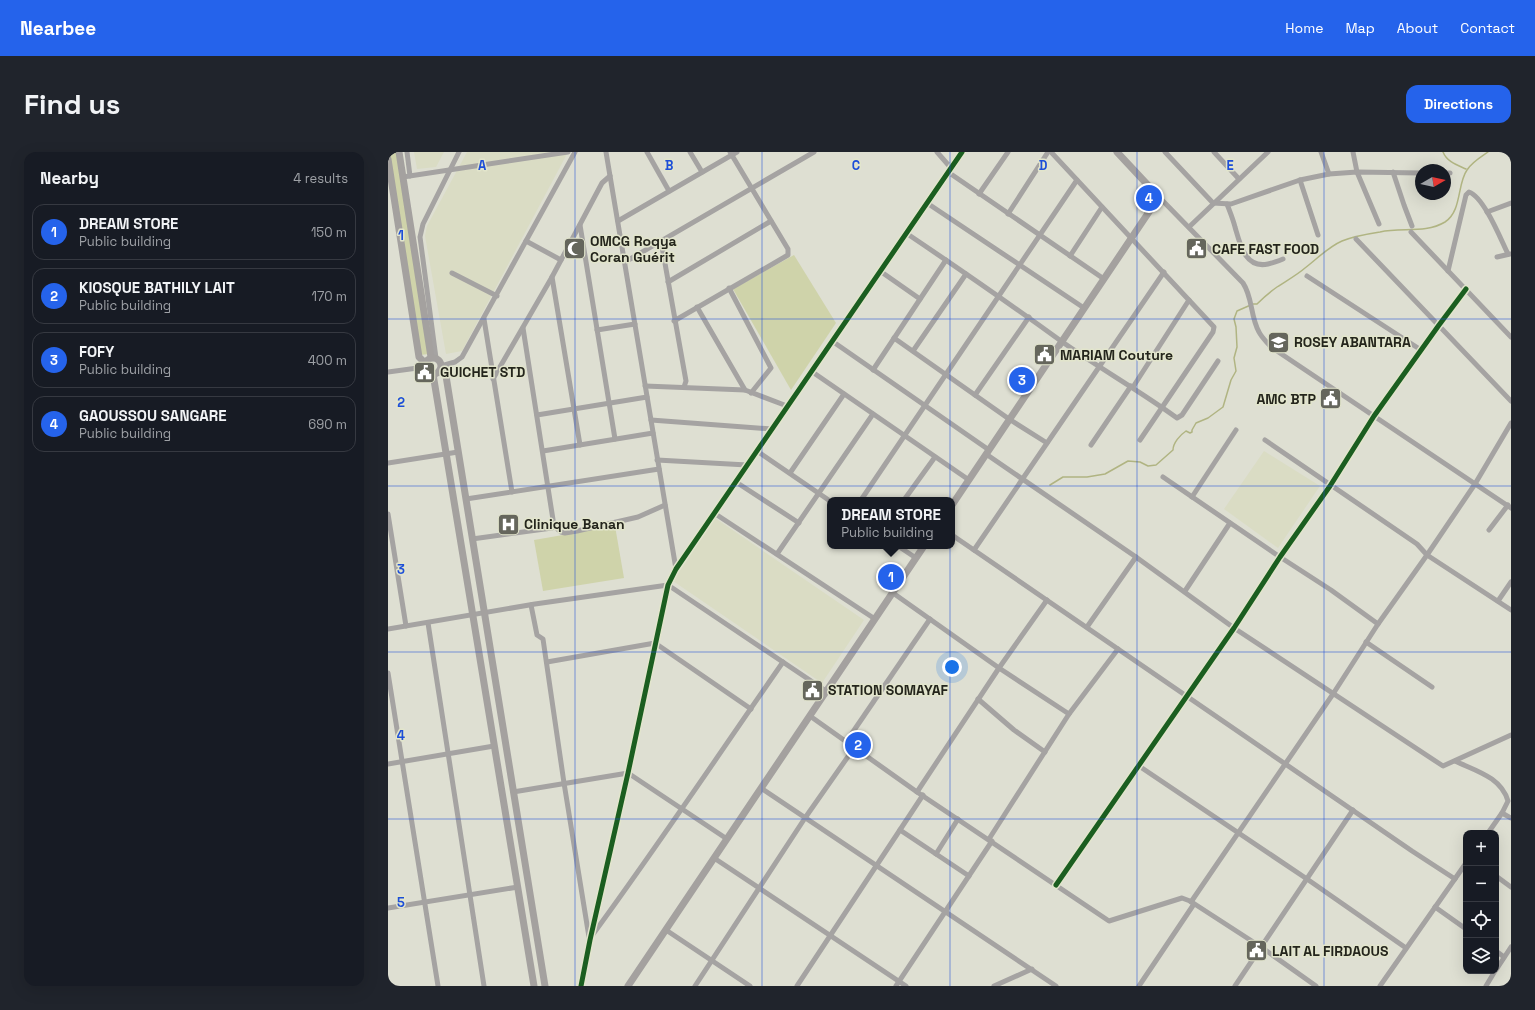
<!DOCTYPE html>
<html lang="en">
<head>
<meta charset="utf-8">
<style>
  body { margin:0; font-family:"Space Grotesk",sans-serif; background:#20242c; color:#f1f3f6 }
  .controls { position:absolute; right:12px; bottom:12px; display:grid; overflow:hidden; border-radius:8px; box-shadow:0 4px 16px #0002 }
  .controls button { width:36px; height:36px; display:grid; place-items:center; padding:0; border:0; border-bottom:1px solid #363941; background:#171b24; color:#f1f3f6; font:20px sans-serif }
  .compass { position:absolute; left:1027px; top:12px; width:36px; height:36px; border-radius:50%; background:#171b24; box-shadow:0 4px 16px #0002; rotate:81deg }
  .you { position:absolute; left:564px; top:515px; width:14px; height:14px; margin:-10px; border:3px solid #fff; border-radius:50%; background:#1a73e8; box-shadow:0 0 0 6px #1a73e833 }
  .badge { display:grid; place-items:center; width:26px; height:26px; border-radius:50%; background:#2563eb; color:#fff; font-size:13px; font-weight:700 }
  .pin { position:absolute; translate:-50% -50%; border:2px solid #fff; box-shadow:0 1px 4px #0006 }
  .popup { position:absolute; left:439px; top:345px; width:128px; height:52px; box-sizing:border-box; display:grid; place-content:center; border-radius:8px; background:#171b24; filter:drop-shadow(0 1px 3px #0005); font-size:13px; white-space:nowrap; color:#9ea1a6 }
  .popup b { font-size:15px; color:#f1f3f6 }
  .popup::after { content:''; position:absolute; left:50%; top:100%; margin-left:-8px; border:8px solid transparent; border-top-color:#171b24 }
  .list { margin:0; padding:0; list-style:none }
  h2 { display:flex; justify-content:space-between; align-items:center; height:52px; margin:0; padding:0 16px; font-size:17px }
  h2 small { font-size:13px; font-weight:400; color:#9ea1a6 }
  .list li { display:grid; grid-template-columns:26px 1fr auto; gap:12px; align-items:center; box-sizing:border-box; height:56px; margin:0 8px 8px; padding:0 8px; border:1px solid #363941; border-radius:12px }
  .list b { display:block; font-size:15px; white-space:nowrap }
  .list p { margin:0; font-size:13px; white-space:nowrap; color:#9ea1a6 }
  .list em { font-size:13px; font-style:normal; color:#9ea1a6 }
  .icon { flex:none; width:22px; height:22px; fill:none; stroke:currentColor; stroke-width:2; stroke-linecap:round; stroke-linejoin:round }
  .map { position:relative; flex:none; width:1123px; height:834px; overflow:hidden; border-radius:12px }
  header { display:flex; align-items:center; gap:24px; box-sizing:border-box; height:56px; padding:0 20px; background:#2563eb; color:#fff }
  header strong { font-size:19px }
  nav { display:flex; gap:22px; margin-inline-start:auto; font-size:14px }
  .intro { display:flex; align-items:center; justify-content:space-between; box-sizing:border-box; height:96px; padding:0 24px }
  h1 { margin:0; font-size:28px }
  .button { padding:10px 18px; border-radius:12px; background:#2563eb; color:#fff; font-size:14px; font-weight:700 }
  main { display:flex; gap:24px; padding:0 24px }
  aside { flex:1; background:#171b24; border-radius:12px; box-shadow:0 4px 16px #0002 }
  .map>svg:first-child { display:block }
</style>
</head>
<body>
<header>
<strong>Nearbee</strong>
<nav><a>Home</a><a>Map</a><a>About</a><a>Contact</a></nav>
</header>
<div class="intro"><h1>Find us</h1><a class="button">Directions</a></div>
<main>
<aside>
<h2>Nearby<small>4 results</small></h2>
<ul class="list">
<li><span class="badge">1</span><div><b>DREAM STORE</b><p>Public building</p></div><em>150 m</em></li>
<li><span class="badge">2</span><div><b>KIOSQUE BATHILY LAIT</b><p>Public building</p></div><em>170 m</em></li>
<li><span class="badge">3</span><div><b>FOFY</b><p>Public building</p></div><em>400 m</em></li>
<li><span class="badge">4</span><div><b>GAOUSSOU SANGARE</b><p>Public building</p></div><em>690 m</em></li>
</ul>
</aside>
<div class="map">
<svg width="1123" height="834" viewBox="0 0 1123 834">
  <rect width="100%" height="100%" fill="#dedfd2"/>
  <!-- built -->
  <g fill="#dadcc4">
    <polygon points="26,0 56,0 48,15 29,17"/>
    <polygon points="79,0 180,0 74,199 58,202 37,84 39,74"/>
    <polygon points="876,299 932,334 890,396 836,357"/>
    <polygon points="327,366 476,468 434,531 285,429"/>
  </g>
  <!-- green -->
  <g fill="#cfd3aa">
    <polygon points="1,0 9,0 41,202 32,203"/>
    <polygon points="406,103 448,171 403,238 345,137"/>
    <polygon points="227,374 236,426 155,439 146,388"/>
  </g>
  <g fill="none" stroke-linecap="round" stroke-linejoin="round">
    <!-- stream -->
    <g stroke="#b0b482" stroke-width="1.5">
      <path d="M1055,0C1059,10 1069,13 1078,17"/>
      <path d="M662,333L675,325H699L717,322L740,309L752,310L760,314L768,313L785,298C785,291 792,283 798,279L802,281L804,280V278L808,271L820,266L835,255L843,228L848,219L846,206L849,195L848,175L846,167L849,159L865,152H869C875,146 882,140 889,135C898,129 909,123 917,116C929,107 940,95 954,89C966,84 979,82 992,80C1014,75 1037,82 1057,70C1074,59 1069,32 1079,18C1084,10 1093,5 1100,0"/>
    </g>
    <!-- minor -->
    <g stroke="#a5a3a2" stroke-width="5">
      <polyline points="19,0 22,24"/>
      <polyline points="218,0 288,417"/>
      <polyline points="259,0 281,39"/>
      <polyline points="302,0 314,20"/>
      <polyline points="549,0 563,16"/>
      <polyline points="663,0 826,175 825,180 752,288"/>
      <polyline points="777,0 825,51 843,52 912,28 941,22 969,20 1033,21"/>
      <polyline points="826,0 851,27"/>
      <polyline points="933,0 941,22"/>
      <polyline points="965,0 969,20 991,72"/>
      <polyline points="560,20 716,127"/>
      <polyline points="1005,20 1016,53 1024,74"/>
      <polyline points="1057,21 1062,21"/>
      <polyline points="15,25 180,0"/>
      <polyline points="912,28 930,83"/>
      <polyline points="591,42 620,0"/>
      <path d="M771,45L855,131C865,146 862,164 871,180C874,186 879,190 883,195L1123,356"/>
      <polyline points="539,51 696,156"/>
      <path d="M839,52C842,60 845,67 847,75C852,92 857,117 880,112C885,111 890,109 895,107"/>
      <polyline points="1099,60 1123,51"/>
      <polyline points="620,62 660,0"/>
      <polyline points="230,69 349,0"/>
      <polyline points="192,73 227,287"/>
      <polyline points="801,75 880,0"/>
      <polyline points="1023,80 1123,185"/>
      <path d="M518,81C570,116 622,152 673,189C711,216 752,239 789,266L794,263L830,209"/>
      <polyline points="968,87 1123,249"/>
      <polyline points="138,89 173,108"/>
      <polyline points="273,89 298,229 296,235"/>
      <polyline points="682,104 714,55"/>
      <polyline points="1109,105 1122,102"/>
      <polyline points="237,110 426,0"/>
      <polyline points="492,119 532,147"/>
      <path d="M1060,119L1078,43L1081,40C1096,45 1113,88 1120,102"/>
      <polyline points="64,121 109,144"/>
      <polyline points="919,124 1033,198"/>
      <polyline points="164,125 192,293"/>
      <polyline points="280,130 383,69"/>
      <polyline points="341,136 383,216 363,241"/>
      <polyline points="309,155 357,238"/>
      <polyline points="96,167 124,340"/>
      <polyline points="286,169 400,103 400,97 342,0"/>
      <polyline points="209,178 247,172"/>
      <polyline points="506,186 621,267 659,291"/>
      <polyline points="444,189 601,298"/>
      <polyline points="525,199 578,122"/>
      <polyline points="48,206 32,85 35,72 71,0"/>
      <polyline points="53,214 67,210 74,205 187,0"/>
      <polyline points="485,218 558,108"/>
      <polyline points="423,219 581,328"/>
      <polyline points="0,220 37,215"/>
      <polyline points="105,227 164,125 214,31 222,24"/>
      <polyline points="257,234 357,238 399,254"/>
      <polyline points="745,235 801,148"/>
      <polyline points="587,243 641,165"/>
      <polyline points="149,263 259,245"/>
      <polyline points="263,268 384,277"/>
      <polyline points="877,288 1029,392 1039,403 1123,458"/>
      <polyline points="703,293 743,234"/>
      <polyline points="155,299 265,281"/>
      <polyline points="369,299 442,349"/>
      <polyline points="598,302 748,405 846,476 1055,614 1123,583"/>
      <polyline points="269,308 359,313"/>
      <polyline points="0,311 70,300"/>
      <polyline points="402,321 456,242"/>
      <polyline points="775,325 892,405 943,438 990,472"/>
      <polyline points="348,330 411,371"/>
      <polyline points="804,345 848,278"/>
      <polyline points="78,347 271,317"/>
      <polyline points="473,348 689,28"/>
      <polyline points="516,348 547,305"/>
      <polyline points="326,361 487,467"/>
      <polyline points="0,362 18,474"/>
      <polyline points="166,374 173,380 177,381 189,379 250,365 277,353"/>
      <polyline points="1101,378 1120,353"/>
      <polyline points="564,383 1024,699 1067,727"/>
      <polyline points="84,387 164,376 166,374 135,176"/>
      <polyline points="510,394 528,406"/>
      <polyline points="586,398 776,120"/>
      <polyline points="389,402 485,262"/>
      <polyline points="797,439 842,371"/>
      <polyline points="505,441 611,516 681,562"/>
      <polyline points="1110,449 1123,430"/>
      <polyline points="143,453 149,483 155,487 176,631 201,785"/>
      <polyline points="40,471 96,834"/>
      <polyline points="699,475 748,405"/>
      <polyline points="0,477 147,452 280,433 438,539"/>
      <polyline points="978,490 1044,535"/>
      <polyline points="159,510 267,491 363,557"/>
      <polyline points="0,521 50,834"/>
      <polyline points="590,547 626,578 657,600"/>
      <polyline points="422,564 529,640 721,769 794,746 802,749 873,795 928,834"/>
      <polyline points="458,590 542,467"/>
      <path d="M1067,609C1088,619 1113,625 1120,649L1114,661L1100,681"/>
      <polyline points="0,612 106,594"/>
      <polyline points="751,614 919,727 1018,796"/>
      <polyline points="373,636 668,834"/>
      <polyline points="125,640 240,621 339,687"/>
      <polyline points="529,640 611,516 659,448"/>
      <polyline points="1114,661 1123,666"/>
      <polyline points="512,678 581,724"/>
      <polyline points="601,687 681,562 730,497"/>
      <polyline points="548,702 570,667"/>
      <polyline points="326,706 518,834"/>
      <polyline points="1108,724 1123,735"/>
      <polyline points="668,733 846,476 892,405 942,334 986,264 1051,173 1078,137"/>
      <polyline points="803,750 945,542 990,472 1039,403 1087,332 1123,271"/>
      <polyline points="1047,755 1078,777"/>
      <polyline points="0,756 130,735"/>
      <polyline points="278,778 362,834"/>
      <path d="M203,785C269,695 331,602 395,510"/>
      <polyline points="1108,799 1116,805"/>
      <polyline points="1108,818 1123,795"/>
      <polyline points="193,834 202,788 240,621 280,433 288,417 574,0"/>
      <polyline points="307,834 417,666 466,596"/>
      <polyline points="409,834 535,643"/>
      <polyline points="508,834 604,689"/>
      <polyline points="606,834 644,817"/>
      <polyline points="751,834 806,752"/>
      <polyline points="847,834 965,658"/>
      <polyline points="992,834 1078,711"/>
      <polyline points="1098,834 1107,819"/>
    </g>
    <!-- secondary -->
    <g stroke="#a4a19f" stroke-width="7">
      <polyline points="11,0 43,205"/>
      <polyline points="0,7 31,205 37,211"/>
      <circle cx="45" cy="214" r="8"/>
      <polyline points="52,218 58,224 157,834"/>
      <polyline points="45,222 146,834"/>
      <polyline points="564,353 771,45 729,0"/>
      <polyline points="240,834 536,394"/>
    </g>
    <defs>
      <g id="cycleway">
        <polyline points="668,733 846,476 892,405 942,334 986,264 1051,173 1078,137"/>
        <polyline points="193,834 202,788 240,621 280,433 288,417 574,0"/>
      </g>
    </defs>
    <!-- cycleway casing -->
    <use href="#cycleway" stroke="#e2e5cc" stroke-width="8"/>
    <!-- cycleway -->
    <use href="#cycleway" stroke="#1b5e20" stroke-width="5"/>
  </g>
  <!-- grid -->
  <path fill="none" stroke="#1d4ed8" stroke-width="1" stroke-opacity="0.55" d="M187,0V834M374,0V834M562,0V834M749,0V834M936,0V834M0,167H1123M0,334H1123M0,500H1123M0,667H1123"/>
  <!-- icons -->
  <defs>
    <symbol id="mosque-square" viewBox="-11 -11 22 22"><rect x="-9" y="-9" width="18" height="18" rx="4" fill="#65665c" stroke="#e2e5cc"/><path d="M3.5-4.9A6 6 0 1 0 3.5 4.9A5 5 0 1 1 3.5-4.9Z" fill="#fff"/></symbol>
    <symbol id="civic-square" viewBox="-11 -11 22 22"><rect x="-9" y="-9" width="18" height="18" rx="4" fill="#65665c" stroke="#e2e5cc"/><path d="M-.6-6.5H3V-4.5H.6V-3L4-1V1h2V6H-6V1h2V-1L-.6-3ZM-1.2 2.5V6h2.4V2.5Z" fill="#fff"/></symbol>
    <symbol id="university-square" viewBox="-11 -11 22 22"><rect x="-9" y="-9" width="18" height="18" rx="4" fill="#65665c" stroke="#e2e5cc"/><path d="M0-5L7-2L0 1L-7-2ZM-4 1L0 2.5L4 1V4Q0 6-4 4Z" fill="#fff"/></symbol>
    <symbol id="hospital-square" viewBox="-11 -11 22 22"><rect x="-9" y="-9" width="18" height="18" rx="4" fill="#65665c" stroke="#e2e5cc"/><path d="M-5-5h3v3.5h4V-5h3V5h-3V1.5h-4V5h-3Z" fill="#fff"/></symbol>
  </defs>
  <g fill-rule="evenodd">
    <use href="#mosque-square" x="174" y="84" width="25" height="25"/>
    <use href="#civic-square" x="796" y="84" width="25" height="25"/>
    <use href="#university-square" x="878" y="178" width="25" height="25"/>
    <use href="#civic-square" x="644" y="190" width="25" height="25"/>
    <use href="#civic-square" x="24" y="208" width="25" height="25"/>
    <use href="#civic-square" x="930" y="234" width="25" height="25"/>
    <use href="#hospital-square" x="108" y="360" width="25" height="25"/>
    <use href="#civic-square" x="412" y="526" width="25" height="25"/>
    <use href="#civic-square" x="856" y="786" width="25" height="25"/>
  </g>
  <g text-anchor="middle" stroke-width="3" stroke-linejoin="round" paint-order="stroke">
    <!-- poi labels -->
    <g font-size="14" font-weight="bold" fill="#24251c" stroke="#e2e5cc" text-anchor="start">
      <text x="202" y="94">OMCG Roqya<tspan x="202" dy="16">Coran Guérit</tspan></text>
      <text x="824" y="102">CAFE FAST FOOD</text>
      <text x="906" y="195">ROSEY ABANTARA</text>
      <text x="672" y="208">MARIAM Couture</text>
      <text x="52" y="225">GUICHET STD</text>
      <text x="928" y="252" text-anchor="end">AMC BTP</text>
      <text x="136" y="377">Clinique Banan</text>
      <text x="440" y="543">STATION SOMAYAF</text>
      <text x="884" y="804">LAIT AL FIRDAOUS</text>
    </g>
  </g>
  <g font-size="13" text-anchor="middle" font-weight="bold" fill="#1d4ed8" stroke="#e2e5cc" stroke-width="3" stroke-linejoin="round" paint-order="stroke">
    <text x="94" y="18">A</text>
    <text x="281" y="18">B</text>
    <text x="468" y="18">C</text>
    <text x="655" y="18">D</text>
    <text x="842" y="18">E</text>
    <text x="13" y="88">1</text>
    <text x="13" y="255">2</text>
    <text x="13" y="422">3</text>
    <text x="13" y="588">4</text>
    <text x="13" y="755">5</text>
  </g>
</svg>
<div class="controls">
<button>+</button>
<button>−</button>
<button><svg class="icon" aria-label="locate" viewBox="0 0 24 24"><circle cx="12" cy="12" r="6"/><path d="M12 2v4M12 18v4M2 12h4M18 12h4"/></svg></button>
<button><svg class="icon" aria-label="layers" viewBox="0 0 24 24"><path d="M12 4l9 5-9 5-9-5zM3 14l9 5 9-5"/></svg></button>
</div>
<svg class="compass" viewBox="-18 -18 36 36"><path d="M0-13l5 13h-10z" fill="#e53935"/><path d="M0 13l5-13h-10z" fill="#9ea1a6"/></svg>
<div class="you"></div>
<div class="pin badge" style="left:503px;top:425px">1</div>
<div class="popup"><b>DREAM STORE</b>Public building</div>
<div class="pin badge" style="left:470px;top:593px">2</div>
<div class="pin badge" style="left:634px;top:228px">3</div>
<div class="pin badge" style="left:761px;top:46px">4</div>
</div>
</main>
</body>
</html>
